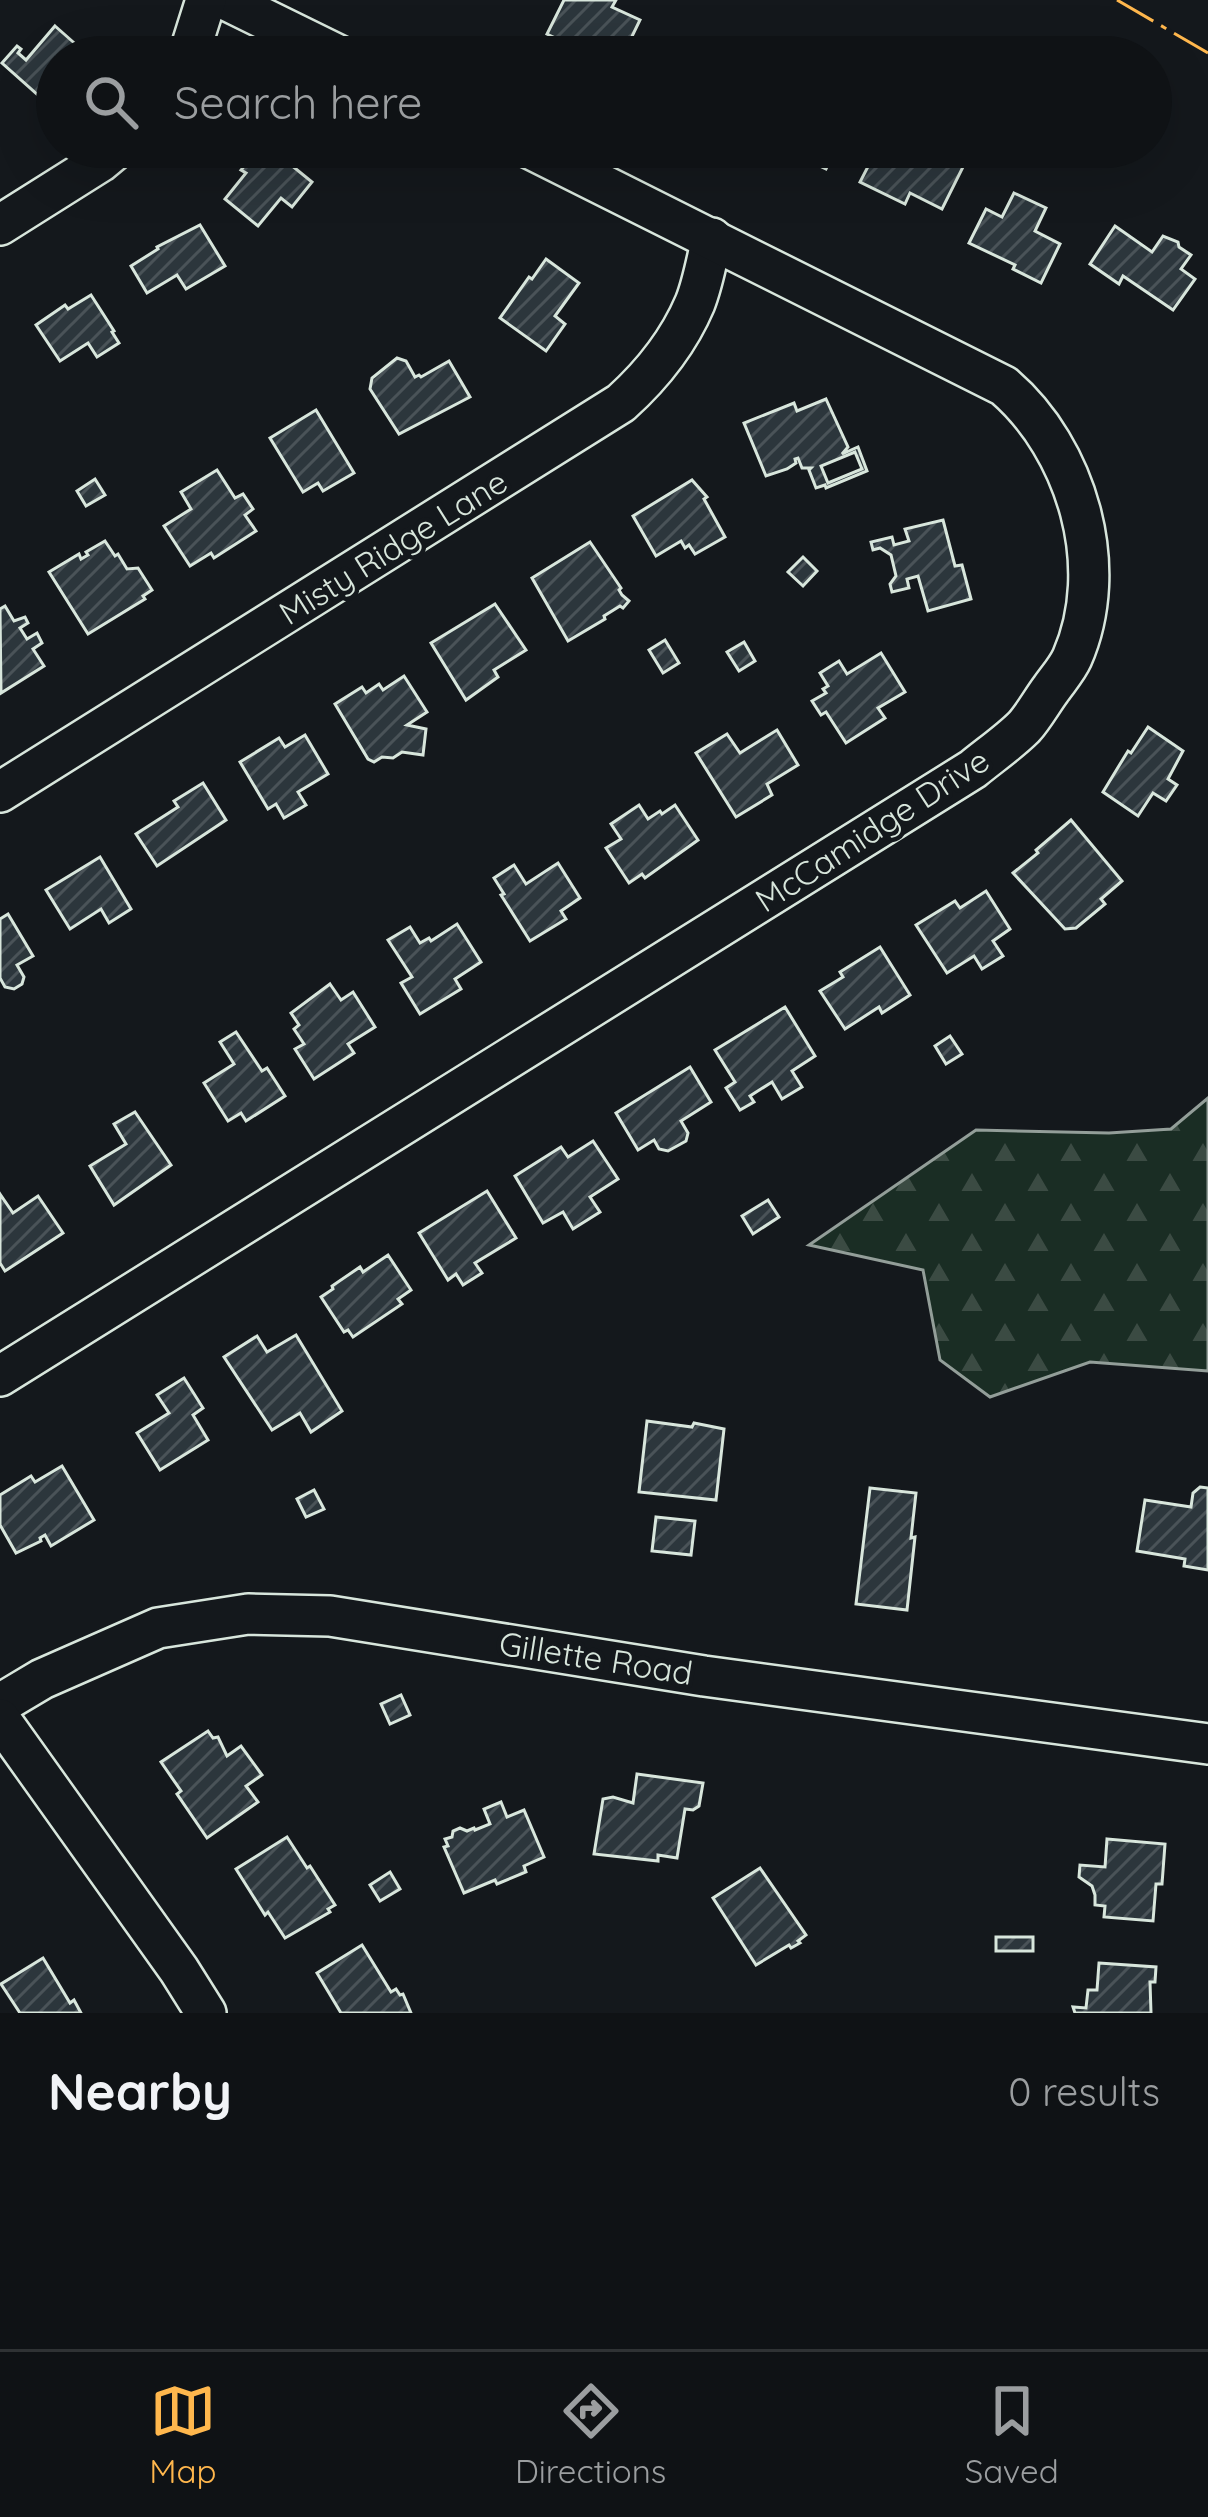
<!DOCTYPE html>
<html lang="en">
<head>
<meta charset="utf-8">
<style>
  body { margin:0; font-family:Quicksand,sans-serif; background:#181b1e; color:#f1f3f6 }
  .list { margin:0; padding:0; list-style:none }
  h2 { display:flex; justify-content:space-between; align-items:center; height:156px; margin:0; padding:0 48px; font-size:51px }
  h2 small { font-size:39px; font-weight:400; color:#9b9ea0 }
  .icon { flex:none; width:66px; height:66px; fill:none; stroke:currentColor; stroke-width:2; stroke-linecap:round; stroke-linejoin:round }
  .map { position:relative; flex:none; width:1208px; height:2013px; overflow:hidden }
  .search { position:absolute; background:#0f1215; box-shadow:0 12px 48px #0002; left:36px; right:36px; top:36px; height:132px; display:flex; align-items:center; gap:30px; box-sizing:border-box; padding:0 42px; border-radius:66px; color:#9b9ea0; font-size:45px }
  .sheet { height:336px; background:#0f1215 }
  nav { display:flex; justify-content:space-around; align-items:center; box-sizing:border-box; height:168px; border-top:3px solid #2f3234; background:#0f1215; font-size:33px; color:#9b9ea0 }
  nav a { display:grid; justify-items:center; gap:6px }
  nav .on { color:#ffb74d }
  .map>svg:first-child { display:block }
</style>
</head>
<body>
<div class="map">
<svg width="1208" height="2013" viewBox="0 0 1208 2013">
  <defs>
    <pattern id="forest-firs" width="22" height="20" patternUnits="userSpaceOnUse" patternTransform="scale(3)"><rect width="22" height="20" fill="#1a2d24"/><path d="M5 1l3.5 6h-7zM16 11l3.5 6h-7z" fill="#3b4b43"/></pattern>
    <pattern id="building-hatch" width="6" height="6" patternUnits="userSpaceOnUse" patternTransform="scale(3)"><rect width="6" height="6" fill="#2c363c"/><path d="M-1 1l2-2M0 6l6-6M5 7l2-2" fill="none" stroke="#4a5358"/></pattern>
  </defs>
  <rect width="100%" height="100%" fill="#14181c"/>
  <!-- forest -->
  <polygon fill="url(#forest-firs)" stroke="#939e99" stroke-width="3" points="1208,1098 1208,1371 1090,1362 990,1397 940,1360 923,1270 809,1245 976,1130 1109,1133 1171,1129"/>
  <!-- building -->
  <g fill="url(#building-hatch)" stroke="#d8e6dc" stroke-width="3" fill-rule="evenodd">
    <polygon points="564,0 616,0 612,7 640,20 622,57 585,57 569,49 570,45 547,34"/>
    <polygon points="55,26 89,56 57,57 57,96 47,103 2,63 17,46 21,49 18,53 26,60"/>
    <polygon points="260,147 269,147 312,182 292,207 281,198 258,226 225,199 246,173 241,170"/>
    <polygon points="780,147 836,147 826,169"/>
    <polygon points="874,147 923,147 963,167 942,209 910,193 905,204 860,182 875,153 871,152"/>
    <polygon points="1014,193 1046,208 1035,231 1060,244 1041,283 1013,269 1015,265 969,243 986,209 1002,217"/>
    <polygon points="200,225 225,266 186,289 177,275 147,293 131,266 158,249 157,247"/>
    <polygon points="1115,226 1152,252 1163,236 1178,242 1179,247 1191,255 1181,269 1195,279 1173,310 1123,276 1119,284 1090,264"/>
    <polygon points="546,259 579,283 555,316 565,324 546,351 500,318 529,277 532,279"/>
    <polygon points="91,295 114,331 112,332 119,343 97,357 88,343 60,361 36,325 65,305 68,309"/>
    <polygon points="397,358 406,361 415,377 419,375 421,377 449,361 470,397 399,434 370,389 372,378"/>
    <path d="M826,399L848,447L842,454L858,447L867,471L826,488L825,485L816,488L809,470L811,468H802L798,458L795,459L796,463L787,469L766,476L744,423L794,403L797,411ZM855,452L862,469L828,483L821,466Z"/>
    <polygon points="316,410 354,473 323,491 318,483 303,492 270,438"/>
    <polygon points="217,470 235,498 243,494 253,509 245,515 256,531 214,558 211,553 190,566 164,526 191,509 181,492"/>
    <polygon points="95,479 105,495 86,506 77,491"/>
    <polygon points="692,480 707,497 704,499 725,537 695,554 689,545 685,548 681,541 656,556 633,516"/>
    <polygon points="943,520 955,566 962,565 971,599 928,611 918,576 907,579 909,588 892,592 890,584 896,576 891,555 880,548 873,550 871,542 892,537 894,545 909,541 905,529"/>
    <polygon points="105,541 115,556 118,554 127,569 138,568 152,590 143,596 145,599 88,634 49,572 79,554 81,559 88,555 86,552"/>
    <polygon points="590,542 621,588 619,590 622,595 629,601 623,608 620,606 604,616 605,619 568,641 532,578"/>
    <polygon points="803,557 817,571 803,586 788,572"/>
    <polygon points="495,604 526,650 494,670 498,677 466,700 431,643"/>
    <polygon points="5,606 14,621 25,617 28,623 20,628 27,639 37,633 42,643 33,649 44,666 1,693 0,609"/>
    <polygon points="665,640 679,663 663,673 649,650"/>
    <polygon points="744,642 755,661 739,671 727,652"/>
    <polygon points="881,653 905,692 878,708 885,718 846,743 826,712 821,715 812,701 826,693 823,689 828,686 820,673 839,661 847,674"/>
    <polygon points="404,676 427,712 407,725 426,729 423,755 402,752 393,758 382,757 374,762 368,759 335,704 362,687 366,693 379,684 383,690"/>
    <polygon points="1148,727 1183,751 1168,779 1177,785 1166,801 1153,793 1138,816 1103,792 1128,751 1131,753"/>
    <polygon points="777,730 798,765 767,784 772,795 736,817 696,753 727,734 740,753"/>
    <polygon points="305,735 328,774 298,792 306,805 284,818 276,804 268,809 240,762 279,738 285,747"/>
    <polygon points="203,783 226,820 157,866 136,834 178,807 174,801"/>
    <polygon points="639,805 648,819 660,811 662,814 675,805 698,840 645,878 642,874 629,883 606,848 621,839 611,824"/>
    <polygon points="1071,820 1122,881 1101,899 1105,904 1076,928 1065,929 1013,873 1038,853 1036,850"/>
    <polygon points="100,857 131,909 109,923 101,909 70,929 46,890"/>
    <polygon points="558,863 580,898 561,911 566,919 530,941 501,895 504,894 494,878 514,865 526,884"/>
    <polygon points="986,891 1010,929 993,941 1003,956 982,969 974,956 947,973 916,925 955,901 960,908"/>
    <polygon points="8,914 33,956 17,965 24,977 22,984 14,989 5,987 0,978 0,919"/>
    <polygon points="457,924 481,962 455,979 461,989 420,1014 401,983 412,977 388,940 410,927 420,943 429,938 431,941"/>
    <polygon points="880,947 910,995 882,1013 879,1007 845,1029 820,991 843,977 840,972"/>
    <polygon points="330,984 341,1000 353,992 375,1027 348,1044 354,1053 314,1079 295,1049 304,1044 294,1029 299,1025 291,1013"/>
    <polygon points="785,1007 815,1056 792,1071 802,1087 782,1099 772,1082 750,1096 754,1102 740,1110 726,1088 735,1082 715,1050"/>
    <polygon points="236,1032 262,1071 267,1068 285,1096 246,1121 241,1113 228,1121 204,1083 234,1064 220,1042"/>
    <polygon points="950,1036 962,1054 946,1064 935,1046"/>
    <polygon points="690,1067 711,1102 681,1121 688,1133 686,1141 668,1151 659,1149 654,1140 638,1150 616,1113"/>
    <polygon points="135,1112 171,1165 114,1205 90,1166 126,1144 114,1124"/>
    <polygon points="593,1141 618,1179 590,1197 600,1212 573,1229 563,1212 543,1223 515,1176 561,1147 568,1157"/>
    <polygon points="487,1191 516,1238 475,1263 482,1273 463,1285 456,1274 448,1280 419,1233"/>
    <polygon points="0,1194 13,1213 38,1196 63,1233 5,1271 0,1263"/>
    <polygon points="768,1200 779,1217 753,1234 742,1216"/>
    <polygon points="388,1255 411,1290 398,1299 402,1304 353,1337 348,1330 344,1332 321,1297 333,1289 332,1286 360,1267 363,1272"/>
    <polygon points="296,1335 342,1411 311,1432 300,1413 272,1430 224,1357 257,1336 267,1352"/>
    <polygon points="184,1378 203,1408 193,1415 208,1440 160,1470 137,1433 169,1413 157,1395"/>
    <polygon points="647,1421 692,1427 694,1423 724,1429 716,1500 639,1492"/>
    <polygon points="62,1466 94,1520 51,1546 45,1535 40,1538 41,1541 16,1553 0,1525 0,1495 31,1476 35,1482"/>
    <polygon points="1200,1487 1208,1488 1208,1570 1184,1566 1185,1559 1137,1551 1145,1500 1191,1507 1193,1493"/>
    <polygon points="870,1488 916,1493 911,1538 915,1537 907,1610 856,1604"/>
    <polygon points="314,1490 324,1509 306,1517 297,1499"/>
    <polygon points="656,1517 695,1521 691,1555 652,1551"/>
    <polygon points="401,1695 410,1715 390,1724 381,1704"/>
    <polygon points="208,1731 213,1738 218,1737 227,1756 241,1746 262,1775 246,1786 258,1802 207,1838 177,1794 181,1791 161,1762"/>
    <polygon points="637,1774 703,1783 699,1806 693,1810 685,1809 677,1858 658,1855 658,1861 594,1854 603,1799 613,1797 633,1803"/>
    <polygon points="501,1802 507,1817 524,1810 544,1857 524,1866 526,1872 497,1884 495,1880 464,1893 444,1847 448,1846 445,1839 452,1837 453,1831 460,1828 467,1831 474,1828 475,1830 490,1824 484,1809"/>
    <polygon points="287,1837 307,1868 310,1866 335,1905 328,1909 330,1912 285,1938 268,1912 265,1915 236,1869"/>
    <polygon points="1107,1839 1165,1844 1162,1884 1156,1884 1153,1921 1104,1917 1105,1906 1095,1905 1095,1895 1092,1886 1079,1877 1080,1865 1105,1867"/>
    <polygon points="760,1868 806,1935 798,1941 800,1943 791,1948 789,1945 756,1965 713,1898"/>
    <polygon points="390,1872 400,1889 380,1901 370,1885"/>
    <rect x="996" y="1937" width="37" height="14"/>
    <polygon points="362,1945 391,1992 396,1989 400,1995 403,1994 411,2013 341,2013 317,1973"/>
    <polygon points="43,1958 70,2003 74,2000 81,2013 20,2013 1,1984"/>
    <polygon points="1099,1963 1156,1967 1155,1982 1150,1982 1151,2013 1075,2013 1073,2007 1086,2008 1088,1990 1097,1990"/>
  </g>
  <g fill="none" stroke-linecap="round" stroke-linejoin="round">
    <defs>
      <g id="minor">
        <polyline points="226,0 342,57"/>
        <polyline points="188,57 206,0"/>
        <polyline points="0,225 100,162 118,147"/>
        <path d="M0,792L621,403C652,375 678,343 695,303C703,283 707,259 712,238"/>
        <path d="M0,1376L973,769C990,755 1009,742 1024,727C1034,716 1042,701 1051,689C1058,679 1067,669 1072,658C1112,567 1077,449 1004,386L527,147"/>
        <polyline points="0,1704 42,1679 158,1628 248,1614 330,1616 704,1676 1208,1744"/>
        <polyline points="0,1719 179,1970 206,2013"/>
      </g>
    </defs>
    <!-- minor casing -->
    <use href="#minor" stroke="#d8e6dc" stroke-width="44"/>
    <!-- minor -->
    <use href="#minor" stroke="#14181c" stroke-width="39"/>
    <!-- power -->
    <polyline stroke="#ffb74d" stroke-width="3" stroke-dasharray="42 9 6 9" stroke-linecap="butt" points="1117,0 1208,53"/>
  </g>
  <g text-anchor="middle" stroke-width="9" stroke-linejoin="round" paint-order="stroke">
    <!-- street labels -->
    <g font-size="33" fill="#d8e6dc" stroke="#14181c">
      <text transform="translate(393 547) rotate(-32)" y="12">Misty Ridge Lane</text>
      <text transform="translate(872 830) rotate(-33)" y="12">McCamidge Drive</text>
      <text transform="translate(596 1658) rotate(9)" y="12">Gillette Road</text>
    </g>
  </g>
</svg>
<div class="search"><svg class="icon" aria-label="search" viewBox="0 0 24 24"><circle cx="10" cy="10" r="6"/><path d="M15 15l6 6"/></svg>Search here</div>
</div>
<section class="sheet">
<h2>Nearby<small>0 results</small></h2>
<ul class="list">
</ul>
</section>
<nav>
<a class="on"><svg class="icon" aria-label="map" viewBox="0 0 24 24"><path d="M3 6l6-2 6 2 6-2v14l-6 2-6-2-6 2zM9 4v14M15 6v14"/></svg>Map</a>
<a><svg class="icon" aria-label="directions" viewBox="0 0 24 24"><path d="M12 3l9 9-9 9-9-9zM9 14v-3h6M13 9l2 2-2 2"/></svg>Directions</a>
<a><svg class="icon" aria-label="saved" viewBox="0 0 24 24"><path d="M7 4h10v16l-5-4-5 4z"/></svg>Saved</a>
</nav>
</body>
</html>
